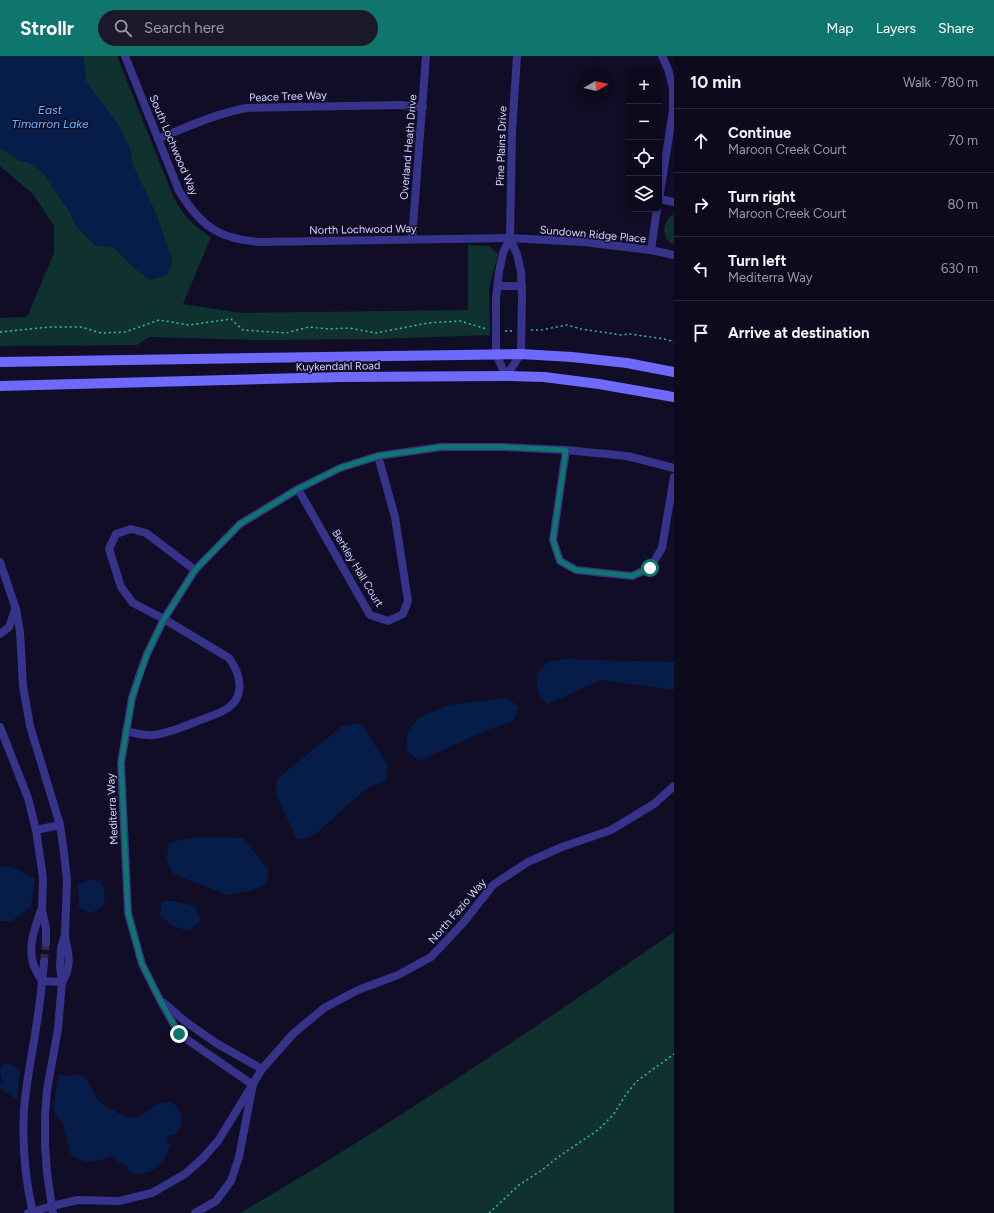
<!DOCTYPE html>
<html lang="en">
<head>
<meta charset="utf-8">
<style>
  body { margin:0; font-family:Figtree,sans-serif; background:#1b182a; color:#f1f3f6 }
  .controls { position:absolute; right:12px; top:12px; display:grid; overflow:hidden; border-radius:8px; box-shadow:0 2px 6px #0003 }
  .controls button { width:36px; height:36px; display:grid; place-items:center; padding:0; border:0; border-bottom:1px solid #2d2b3b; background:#0d0a1d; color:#f1f3f6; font:20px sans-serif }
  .compass { position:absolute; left:578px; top:12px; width:36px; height:36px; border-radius:50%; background:#0d0a1d; box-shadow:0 2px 6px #0003; rotate:81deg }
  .stop { position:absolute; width:12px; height:12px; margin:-9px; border:3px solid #0f766e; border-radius:50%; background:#fff }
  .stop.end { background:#0f766e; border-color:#fff; box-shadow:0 1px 4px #0008 }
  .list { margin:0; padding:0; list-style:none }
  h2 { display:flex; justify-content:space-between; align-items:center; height:52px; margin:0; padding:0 16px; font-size:17px }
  h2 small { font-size:13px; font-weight:400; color:#9a9aa4 }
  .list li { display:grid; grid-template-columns:26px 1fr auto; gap:12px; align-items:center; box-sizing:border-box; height:64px; padding:0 16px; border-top:1px solid #2d2b3b }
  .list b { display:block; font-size:15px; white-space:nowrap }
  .list p { margin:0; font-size:13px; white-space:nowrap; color:#9a9aa4 }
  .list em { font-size:13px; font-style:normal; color:#9a9aa4 }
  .icon { flex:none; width:22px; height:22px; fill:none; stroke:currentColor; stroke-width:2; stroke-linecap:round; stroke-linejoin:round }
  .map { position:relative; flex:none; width:674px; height:1157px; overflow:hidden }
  header { display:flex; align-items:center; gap:24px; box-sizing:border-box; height:56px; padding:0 20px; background:#0f766e; color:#fff }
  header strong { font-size:19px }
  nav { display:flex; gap:22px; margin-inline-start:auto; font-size:14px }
  .search { width:280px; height:36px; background:#1b182a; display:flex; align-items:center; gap:10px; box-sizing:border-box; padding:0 14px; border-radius:22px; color:#9a9aa4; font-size:15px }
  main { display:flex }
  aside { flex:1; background:#0d0a1d }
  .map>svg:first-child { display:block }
</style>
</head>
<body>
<header>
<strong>Strollr</strong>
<div class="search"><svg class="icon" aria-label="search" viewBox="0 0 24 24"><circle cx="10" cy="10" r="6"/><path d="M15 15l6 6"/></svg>Search here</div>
<nav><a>Map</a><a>Layers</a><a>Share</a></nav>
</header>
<main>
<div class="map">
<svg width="674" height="1157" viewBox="0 0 674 1157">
  <rect width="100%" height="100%" fill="#110d27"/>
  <!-- green -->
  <g fill="#0f3230">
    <path d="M83,0H117L173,140C183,159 192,169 211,181L183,248L242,257L468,254V189L489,190L498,198L489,233L490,279L379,283L257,284L149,281L137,289L0,290V262L27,261L54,197V170L33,138L0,110V90L2,93L19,104L34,108L43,117L70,156L77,171L95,189L115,192L133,211L150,224L167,218L172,205L161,172L152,149L133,110L129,90L86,25Z"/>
    <path d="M672,159H674V188C661,184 662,166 672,159Z"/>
    <path d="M674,876V1157H240C389,1070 532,974 674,876Z"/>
  </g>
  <!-- water -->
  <g fill="#051d48">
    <polygon points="0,0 83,0 86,25 120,71 129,90 133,110 152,149 161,172 172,205 167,218 150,224 133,211 115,192 95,189 77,171 70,156 43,117 34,108 19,104 1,93 0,90"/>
    <polygon points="565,603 674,606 674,634 602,624 547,648 538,637 537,617 547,606"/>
    <polygon points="507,642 519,651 513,665 485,675 419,705 406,694 408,676 418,662 448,649"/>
    <polygon points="361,667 388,710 385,724 364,734 315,779 297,784 276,738 277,723 342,670"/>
    <polygon points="204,781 243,782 268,814 267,828 250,835 228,839 173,818 166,803 169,788 182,783"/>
    <polygon points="0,811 12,811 19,814 35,823 78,828 92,823 101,826 104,832 105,845 102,851 91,857 79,852 31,851 12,865 0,865"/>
    <polygon points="162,845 174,845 194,850 201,864 189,875 172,870 160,859"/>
    <path d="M8,1007L20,1014L70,1020C90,1015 89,1031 97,1043C102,1049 114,1054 120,1058C123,1059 128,1062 132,1062C145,1061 153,1045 168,1046C180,1047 185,1062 180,1072C179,1074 176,1077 175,1079H171L167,1082V1086L170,1089L166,1101L159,1110L151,1115L138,1119L131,1117L126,1109L118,1106L111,1100C92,1107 90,1109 71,1099L63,1067L54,1056L16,1043L0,1032V1028L2,1024L0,1016L2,1009Z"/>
  </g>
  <!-- pier -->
  <g fill="#110d27">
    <polygon points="35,821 78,826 79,854 31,853"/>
    <polygon points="20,1012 58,1017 53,1059 17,1045"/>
  </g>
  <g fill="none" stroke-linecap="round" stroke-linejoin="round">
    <!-- minor-tunnel -->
    <polyline stroke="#2f2b47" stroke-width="8" stroke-dasharray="8 4" stroke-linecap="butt" points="44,906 46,887"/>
    <!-- path -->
    <g stroke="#23c2b9" stroke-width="1.5" stroke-dasharray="2 3" stroke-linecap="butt">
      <polyline points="531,274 541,274 567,269 581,273 621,279 630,278 664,283 674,286"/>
      <polyline points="505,275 513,275"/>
      <polyline points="0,276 49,271 81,271 101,277 125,276 159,264 189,269 231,263 243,274 286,277 309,271 329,273 349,272 376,277 428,267 460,265 487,273"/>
      <polyline points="489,1157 519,1129 542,1114 558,1101 598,1074 613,1059 627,1037 637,1025 674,998"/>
    </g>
    <!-- minor -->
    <g stroke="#37338a" stroke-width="8">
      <path d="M125,0L179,135C201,170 218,183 260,186L510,182L583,186L651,194L674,199"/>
      <path d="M158,83C187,71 215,58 246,52L401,49L423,51"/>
      <polyline points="659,143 673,55 673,32 668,13 662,0"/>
      <polyline points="659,143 674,146"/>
      <polyline points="510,182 503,197 499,216 496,243 496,298 506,320 521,298 522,240 521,216 517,198 510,182 512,76 517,0"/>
      <polyline points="412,183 426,0"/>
      <polyline points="651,194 657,153"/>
      <polyline points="498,230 522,230"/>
      <polyline points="566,394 553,484 560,505 576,514 632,520 650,512 662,492 674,421"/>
      <polyline points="298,433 370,559 388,565 403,558 408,545 395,461 378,400"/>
      <polyline points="0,506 16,553 20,576 23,630 30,670 60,769 64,797 67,824 65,879 61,892 60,911 62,926 58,973 47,1034 45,1059 45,1088 47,1117 53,1157"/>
      <polyline points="0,578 9,571 15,554"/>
      <polyline points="0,671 28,742 36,774 43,822 42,853 46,873 46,887"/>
      <path d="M126,675C135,677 145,680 154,679C169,677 183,671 198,665C206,662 215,659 223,655C246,643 242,620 229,602L164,563L133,547L121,531L109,493L116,478L131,473L146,477L195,514"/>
      <polyline points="36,774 60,769"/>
      <path d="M41,854C35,871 27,892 34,910C36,915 39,920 42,925"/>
      <polyline points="42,925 62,926"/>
      <path d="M62,926C72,911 69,899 65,881"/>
      <polyline points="164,947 186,966 216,987 262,1013"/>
      <polyline points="253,1029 179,978 159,942 142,908 128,857 121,707 132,642 139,620 147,598 164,563 195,514 240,468 298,433 340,412 378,400 441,391 505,391 566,394 627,400 674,412"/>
      <polyline points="28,1157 52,1150 78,1144 119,1145 152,1137 185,1118 202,1103 218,1085 262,1013 293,978 324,952 358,934 398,919 431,901 463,867 493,829 528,806 562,791 611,774 654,748 674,730"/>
      <path d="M33,1157C25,1123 22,1089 24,1054C26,1026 32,1000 36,972C40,950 42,928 44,906"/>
      <polyline points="195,1157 216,1145 231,1125 239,1101 252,1033"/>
    </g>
    <!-- secondary -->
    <g stroke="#6e6aff" stroke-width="10">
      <polyline points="0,306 521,298 572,301 627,307 674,316"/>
      <polyline points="0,330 343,321 506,320 544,321 599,328 674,341"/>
    </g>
  </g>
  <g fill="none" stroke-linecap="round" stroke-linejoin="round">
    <!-- route -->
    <polyline stroke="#0f766e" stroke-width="5" points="179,978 159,942 142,908 128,857 121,707 132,642 147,598 164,563 195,514 240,468 298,433 340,412 378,400 441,391 504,391 566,394 553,484 560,505 576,514 632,520 650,512"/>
  </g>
  <g text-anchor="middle" stroke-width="3" stroke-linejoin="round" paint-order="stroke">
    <!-- street labels -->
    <g font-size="11" fill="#d8d3ff" stroke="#110d27">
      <text transform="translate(288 40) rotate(-2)" y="4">Peace Tree Way</text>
      <text transform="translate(174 89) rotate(67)" y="4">South Lochwood Way</text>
      <text transform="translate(501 90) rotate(-88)" y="4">Pine Plains Drive</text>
      <text transform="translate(408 91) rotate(-85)" y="4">Overland Heath Drive</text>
      <text transform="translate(363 173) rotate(-1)" y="4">North Lochwood Way</text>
      <text transform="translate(593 178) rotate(5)" y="4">Sundown Ridge Place</text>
      <text transform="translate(338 310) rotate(-1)" y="4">Kuykendahl Road</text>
      <text transform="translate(358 512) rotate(59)" y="4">Berkley Hall Court</text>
      <text transform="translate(112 753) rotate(-93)" y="4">Mediterra Way</text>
      <text transform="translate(457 855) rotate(-49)" y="4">North Fazio Way</text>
    </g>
    <!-- water labels -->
    <g font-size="12" font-style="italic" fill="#61b6ff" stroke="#110d27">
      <text x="50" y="58">East<tspan x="50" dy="14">Timarron Lake</tspan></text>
    </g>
  </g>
</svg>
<div class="controls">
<button>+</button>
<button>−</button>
<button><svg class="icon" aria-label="locate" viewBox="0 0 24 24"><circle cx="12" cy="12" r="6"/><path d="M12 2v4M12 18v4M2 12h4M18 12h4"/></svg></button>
<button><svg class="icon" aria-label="layers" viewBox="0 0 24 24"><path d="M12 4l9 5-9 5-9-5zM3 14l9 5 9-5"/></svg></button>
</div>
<svg class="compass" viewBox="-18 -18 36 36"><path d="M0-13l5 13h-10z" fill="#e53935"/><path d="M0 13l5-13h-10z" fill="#9a9aa4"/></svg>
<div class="stop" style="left:650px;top:512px"></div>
<div class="stop end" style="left:179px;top:978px"></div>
</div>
<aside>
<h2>10 min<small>Walk · 780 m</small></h2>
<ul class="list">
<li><svg class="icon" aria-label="ahead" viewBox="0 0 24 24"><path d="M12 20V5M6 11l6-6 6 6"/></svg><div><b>Continue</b><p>Maroon Creek Court</p></div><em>70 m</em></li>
<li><svg class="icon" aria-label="right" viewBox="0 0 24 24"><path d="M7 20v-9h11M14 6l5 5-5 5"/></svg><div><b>Turn right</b><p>Maroon Creek Court</p></div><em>80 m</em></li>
<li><svg class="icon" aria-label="left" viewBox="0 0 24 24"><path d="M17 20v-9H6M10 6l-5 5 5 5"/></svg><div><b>Turn left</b><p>Mediterra Way</p></div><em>630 m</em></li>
<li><svg class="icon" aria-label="arrive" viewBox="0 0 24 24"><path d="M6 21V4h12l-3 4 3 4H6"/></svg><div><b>Arrive at destination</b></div></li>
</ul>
</aside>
</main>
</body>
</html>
